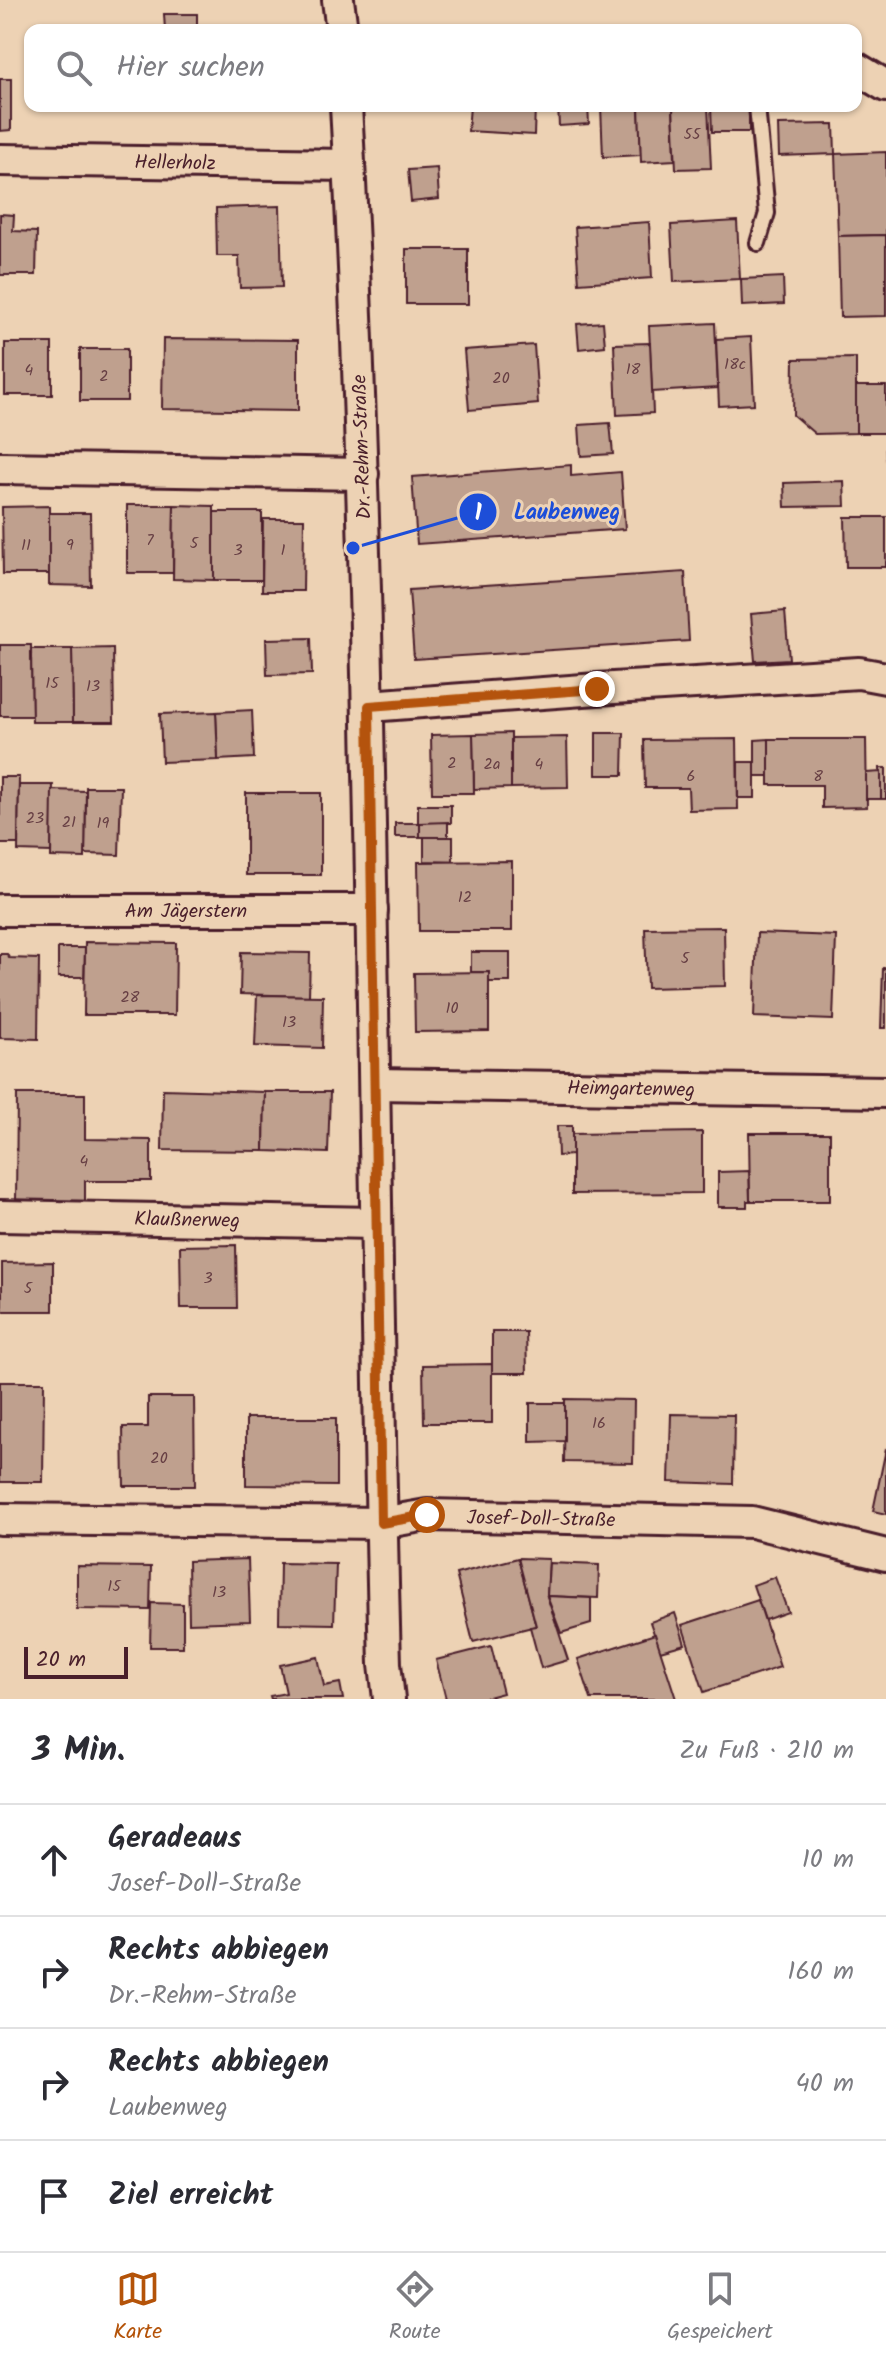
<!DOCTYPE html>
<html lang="de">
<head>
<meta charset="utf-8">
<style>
  body { margin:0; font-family:Kalam,sans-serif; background:#f2f2f3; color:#2b2b33 }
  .scale { position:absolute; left:24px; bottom:20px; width:104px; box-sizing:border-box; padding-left:8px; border:4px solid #4a1f2b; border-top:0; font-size:22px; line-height:28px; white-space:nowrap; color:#4a1f2b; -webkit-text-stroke:6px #edd2b4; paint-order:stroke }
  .stop { position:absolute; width:24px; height:24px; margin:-18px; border:6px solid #b45309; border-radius:50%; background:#fff }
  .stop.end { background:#b45309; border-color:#fff; box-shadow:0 2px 8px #0008 }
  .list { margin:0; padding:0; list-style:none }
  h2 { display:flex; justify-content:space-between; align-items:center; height:104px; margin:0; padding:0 32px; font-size:34px }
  h2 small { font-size:26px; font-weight:400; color:#7c7c81 }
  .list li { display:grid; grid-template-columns:52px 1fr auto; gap:24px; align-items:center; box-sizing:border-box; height:112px; padding:0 32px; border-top:2px solid #e1e1e2 }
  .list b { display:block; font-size:30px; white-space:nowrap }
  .list p { margin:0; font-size:26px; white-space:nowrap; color:#7c7c81 }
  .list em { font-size:26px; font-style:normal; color:#7c7c81 }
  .icon { flex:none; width:44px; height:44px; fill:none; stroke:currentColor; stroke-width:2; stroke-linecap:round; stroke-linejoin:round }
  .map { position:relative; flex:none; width:886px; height:1699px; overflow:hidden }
  .search { position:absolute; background:#fff; box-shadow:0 2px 6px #0004; left:24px; right:24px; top:24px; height:88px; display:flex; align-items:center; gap:20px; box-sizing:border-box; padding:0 28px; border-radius:16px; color:#7c7c81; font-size:30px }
  .sheet { height:552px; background:#fff }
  nav { display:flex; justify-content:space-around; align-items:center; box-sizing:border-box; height:112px; border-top:2px solid #e1e1e2; background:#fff; font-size:22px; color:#7c7c81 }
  nav a { display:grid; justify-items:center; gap:4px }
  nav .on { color:#b45309 }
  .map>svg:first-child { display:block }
</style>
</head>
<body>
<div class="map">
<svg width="886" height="1699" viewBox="0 0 886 1699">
  <rect width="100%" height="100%" fill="#edd2b4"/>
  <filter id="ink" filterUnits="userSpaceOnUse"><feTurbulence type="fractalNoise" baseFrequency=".0125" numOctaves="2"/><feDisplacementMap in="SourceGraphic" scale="16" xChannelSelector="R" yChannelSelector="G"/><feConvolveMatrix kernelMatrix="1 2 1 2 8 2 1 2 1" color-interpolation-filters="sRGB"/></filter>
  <g filter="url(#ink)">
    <!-- building -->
    <g fill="#bfa08e" stroke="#4a1f2b" stroke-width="2">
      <polygon points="164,14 197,14 197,30 165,30"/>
      <polygon points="0,79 11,79 11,130 0,131"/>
      <polygon points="470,106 535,106 534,135 468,131"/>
      <polygon points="558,106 588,106 589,124 559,126"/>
      <polygon points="601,106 639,106 641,155 603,157"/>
      <polygon points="639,106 673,106 675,160 641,162"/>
      <polygon points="673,106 708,106 711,168 676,169"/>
      <polygon points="711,106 749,106 749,132 712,132"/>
      <polygon points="834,124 835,154 779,156 778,125"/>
      <polygon points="886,152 886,235 838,236 835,154"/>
      <polygon points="437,168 439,199 411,202 408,170"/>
      <polygon points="280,206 282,287 240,288 239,256 217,256 216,208"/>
      <polygon points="0,214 14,215 13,231 37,232 36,275 0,275"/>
      <polygon points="737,221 740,279 674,282 671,225"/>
      <polygon points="649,222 652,278 579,283 575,227"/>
      <polygon points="886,235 886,316 840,317 838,236"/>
      <rect x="406" y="249" width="62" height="55"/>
      <polygon points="783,277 784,304 742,306 741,279"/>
      <polygon points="603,322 605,346 579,349 577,324"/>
      <polygon points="715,323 718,388 652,392 649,326"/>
      <polygon points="751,337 754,404 719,406 716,339"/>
      <polygon points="163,339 298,340 298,411 162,409"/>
      <rect x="5" y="343" width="47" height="52"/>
      <polygon points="650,343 653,413 617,415 614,344"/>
      <polygon points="534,345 538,404 469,410 464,350"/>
      <rect x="80" y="349" width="47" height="52"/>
      <polygon points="856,358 856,433 815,434 793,415 794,359"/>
      <polygon points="856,386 886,386 886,462 885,433 856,433"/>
      <polygon points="610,423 613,454 581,456 579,425"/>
      <polygon points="571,465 571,476 621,472 625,529 417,544 412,477"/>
      <polygon points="844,481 845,506 785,507 784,483"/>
      <polygon points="127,505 174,505 173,573 127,573"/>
      <polygon points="174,505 214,506 214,580 173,579"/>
      <polygon points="49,506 49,574 3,574 2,507"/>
      <rect x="214" y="512" width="48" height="68"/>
      <polygon points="49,513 90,513 91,586 49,585"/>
      <polygon points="845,517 886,517 886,567 846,567"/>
      <polygon points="263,519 304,519 303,591 262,591"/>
      <polygon points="685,572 689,641 414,659 409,590"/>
      <polygon points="785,611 789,659 755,661 751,614"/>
      <polygon points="311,638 312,674 267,675 266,639"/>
      <polygon points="0,645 31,645 32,716 0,716"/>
      <polygon points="113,648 114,722 73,722 72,649"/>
      <polygon points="31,649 72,649 73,722 32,722"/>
      <polygon points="252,710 254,758 218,760 216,712"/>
      <polygon points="216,712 218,760 162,762 160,714"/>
      <polygon points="511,733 511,788 474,789 473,734"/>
      <polygon points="596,733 624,733 623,775 596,775"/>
      <polygon points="473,734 474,793 432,793 431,735"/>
      <polygon points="567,737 568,787 511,788 511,738"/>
      <polygon points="737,739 738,809 689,810 688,788 645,788 644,740"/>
      <polygon points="769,739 866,739 867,807 822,808 822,785 769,785"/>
      <polygon points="769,739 769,776 755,776 755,740"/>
      <rect x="738" y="762" width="17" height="36"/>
      <polygon points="880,768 886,768 886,799 881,799"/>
      <polygon points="881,772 881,799 866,799 866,773"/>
      <polygon points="0,777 19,777 18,844 0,844"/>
      <polygon points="19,785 53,785 51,852 18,851"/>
      <polygon points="86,787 121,787 119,855 85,854"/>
      <polygon points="52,790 86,791 85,858 51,857"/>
      <rect x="246" y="793" width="75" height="82"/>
      <rect x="418" y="805" width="33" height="18"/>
      <polygon points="448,822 448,837 420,837 420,823"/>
      <rect x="395" y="823" width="25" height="14"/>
      <polygon points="424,837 453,837 453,862 424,861"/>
      <polygon points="512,861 512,931 419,931 418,862"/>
      <polygon points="724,927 725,986 647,988 645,928"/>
      <polygon points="757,933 836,936 833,1020 754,1017"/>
      <polygon points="85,942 176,943 175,1015 84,1015"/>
      <polygon points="58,948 85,948 84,977 58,977"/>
      <polygon points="241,952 310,953 309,996 240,994"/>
      <polygon points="471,952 510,952 510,982 489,982 489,972 471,972"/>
      <polygon points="0,954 7,954 9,958 39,959 38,1039 0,1038"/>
      <polygon points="883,968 886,968 886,1028 881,1028"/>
      <polygon points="489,972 489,1031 415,1032 414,973"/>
      <polygon points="257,995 323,996 322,1048 255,1046"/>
      <polygon points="163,1089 265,1092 264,1151 162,1150"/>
      <polygon points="265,1092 330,1092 328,1153 264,1151"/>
      <polygon points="17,1094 85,1094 85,1139 151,1140 151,1181 85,1181 85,1202 16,1202"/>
      <polygon points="557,1126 572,1126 572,1155 558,1156"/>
      <polygon points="702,1132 702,1193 572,1194 572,1134"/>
      <polygon points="749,1133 830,1133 830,1201 750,1201"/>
      <polygon points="749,1171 750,1201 747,1201 747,1207 718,1207 718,1172"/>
      <polygon points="236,1245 237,1308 181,1308 180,1246"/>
      <polygon points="53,1262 53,1311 2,1311 2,1263"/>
      <polygon points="492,1332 526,1332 527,1373 492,1373"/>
      <polygon points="492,1364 492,1423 424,1423 423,1365"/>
      <polygon points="0,1382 44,1382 43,1482 0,1482"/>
      <polygon points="148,1397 194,1397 195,1486 124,1486 123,1427 148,1427"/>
      <polygon points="565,1399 634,1400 633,1463 564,1462"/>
      <polygon points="530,1403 565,1403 565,1441 530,1442"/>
      <polygon points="671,1414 734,1415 733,1484 669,1482"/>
      <polygon points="246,1418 336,1418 336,1486 246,1485"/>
      <polygon points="886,1449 886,1514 873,1511"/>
      <polygon points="518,1558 536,1626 473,1642 456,1574"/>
      <polygon points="518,1558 549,1559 547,1596 568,1660 541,1668 530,1627 536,1626"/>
      <polygon points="248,1559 250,1621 189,1623 188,1561"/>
      <polygon points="280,1563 336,1564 334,1624 279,1623"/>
      <polygon points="549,1563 599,1565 598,1598 547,1596"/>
      <polygon points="77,1566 151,1567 150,1610 77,1609"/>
      <polygon points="775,1577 788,1612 765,1620 753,1585"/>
      <polygon points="547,1596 591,1598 591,1624 561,1633"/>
      <polygon points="758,1600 780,1667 704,1692 682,1625"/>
      <polygon points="151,1603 183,1604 183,1647 150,1647"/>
      <polygon points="675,1613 685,1644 660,1651 650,1622"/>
      <polygon points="655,1634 676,1699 591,1699 578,1659"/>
      <polygon points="491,1646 503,1693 480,1699 446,1699 436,1660"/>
      <polygon points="318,1657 324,1686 340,1683 343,1699 271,1699 270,1696 286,1693 280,1665"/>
    </g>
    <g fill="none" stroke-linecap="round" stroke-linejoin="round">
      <defs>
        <polyline id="service" points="757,106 767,213 758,243"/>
        <g id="minor">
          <polyline points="338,0 342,30"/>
          <polyline points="856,68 886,86"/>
          <path d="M346,106C375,625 371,1145 385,1664L389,1699"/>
          <polyline points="0,160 349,165"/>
          <polyline points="0,468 363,474"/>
          <polyline points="369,706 597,689 859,673 886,678"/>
          <polyline points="0,910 372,910"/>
          <polyline points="376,1084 886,1092"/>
          <polyline points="0,1216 375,1223"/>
          <polyline points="0,1519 381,1523 427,1515 752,1522 886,1555"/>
        </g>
      </defs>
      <!-- service casing -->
      <use href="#service" stroke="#4a1f2b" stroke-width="20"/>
      <!-- minor casing -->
      <use href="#minor" stroke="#4a1f2b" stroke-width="36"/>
      <!-- service -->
      <use href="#service" stroke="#edd2b4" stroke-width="14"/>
      <!-- minor -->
      <use href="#minor" stroke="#edd2b4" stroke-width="30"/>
    </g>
  </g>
  <g fill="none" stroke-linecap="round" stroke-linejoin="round" filter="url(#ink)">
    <!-- route -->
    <polyline stroke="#b45309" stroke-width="10" points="427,1515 381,1523 369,706 597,689"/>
  </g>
  <g text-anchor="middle" stroke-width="6" stroke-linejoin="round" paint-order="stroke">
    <!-- number labels -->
    <g font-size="16" fill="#673f44">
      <text x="692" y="139">55</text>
      <text x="735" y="369">18c</text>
      <text x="633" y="374">18</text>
      <text x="29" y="375">4</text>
      <text x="104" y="381">2</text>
      <text x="501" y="383">20</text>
      <text x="150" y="545">7</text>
      <text x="194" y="548">5</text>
      <text x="26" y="550">11</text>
      <text x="70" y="550">9</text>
      <text x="238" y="555">3</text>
      <text x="283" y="555">1</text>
      <text x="52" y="688">15</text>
      <text x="93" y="691">13</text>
      <text x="452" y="768">2</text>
      <text x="492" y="769">2a</text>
      <text x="539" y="769">4</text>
      <text x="691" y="781">6</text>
      <text x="818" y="781">8</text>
      <text x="35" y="823">23</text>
      <text x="69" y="827">21</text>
      <text x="103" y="828">19</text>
      <text x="465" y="902">12</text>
      <text x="685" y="963">5</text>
      <text x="130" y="1002">28</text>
      <text x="452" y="1013">10</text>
      <text x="289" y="1027">13</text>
      <text x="84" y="1166">4</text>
      <text x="208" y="1283">3</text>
      <text x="28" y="1293">5</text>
      <text x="599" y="1428">16</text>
      <text x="159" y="1463">20</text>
      <text x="114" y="1591">15</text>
      <text x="219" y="1597">13</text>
    </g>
    <!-- street labels -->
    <g font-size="20" fill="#4a1f2b" stroke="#edd2b4">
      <text transform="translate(175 162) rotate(1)" y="7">Hellerholz</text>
      <text transform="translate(361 447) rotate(-92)" y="7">Dr.-Rehm-Straße</text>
      <text x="186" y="917">Am Jägerstern</text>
      <text transform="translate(631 1088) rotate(1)" y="7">Heimgartenweg</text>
      <text transform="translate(187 1219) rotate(1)" y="7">Klaußnerweg</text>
      <text transform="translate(541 1518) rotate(1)" y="7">Josef-Doll-Straße</text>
    </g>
  </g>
  <!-- callouts -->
  <path fill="none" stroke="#1d4ed8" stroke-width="3" d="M353 548L478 512"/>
  <g fill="#1d4ed8" stroke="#edd2b4" stroke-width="3">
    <circle cx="353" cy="548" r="8"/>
    <circle cx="478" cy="512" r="20"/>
  </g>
  <g font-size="24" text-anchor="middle" font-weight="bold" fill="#fff">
    <text x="478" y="520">1</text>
  </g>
  <g font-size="22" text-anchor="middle" font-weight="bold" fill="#1d4ed8" stroke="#edd2b4" stroke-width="6" stroke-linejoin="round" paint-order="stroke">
    <text x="567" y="519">Laubenweg</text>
  </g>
</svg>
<div class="scale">20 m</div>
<div class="stop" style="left:427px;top:1515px"></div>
<div class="stop end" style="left:597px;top:689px"></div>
<div class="search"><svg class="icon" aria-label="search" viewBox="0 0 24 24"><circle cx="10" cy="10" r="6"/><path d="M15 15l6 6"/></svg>Hier suchen</div>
</div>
<section class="sheet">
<h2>3 Min.<small>Zu Fuß · 210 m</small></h2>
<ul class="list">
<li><svg class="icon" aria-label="ahead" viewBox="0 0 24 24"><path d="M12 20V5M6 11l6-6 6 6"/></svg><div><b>Geradeaus</b><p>Josef-Doll-Straße</p></div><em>10 m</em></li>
<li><svg class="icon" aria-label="right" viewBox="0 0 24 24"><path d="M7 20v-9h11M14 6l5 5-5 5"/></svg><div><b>Rechts abbiegen</b><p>Dr.-Rehm-Straße</p></div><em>160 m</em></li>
<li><svg class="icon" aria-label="right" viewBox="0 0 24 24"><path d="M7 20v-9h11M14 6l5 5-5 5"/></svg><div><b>Rechts abbiegen</b><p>Laubenweg</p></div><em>40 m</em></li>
<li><svg class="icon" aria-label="arrive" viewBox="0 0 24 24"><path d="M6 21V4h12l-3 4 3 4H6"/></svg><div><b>Ziel erreicht</b></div></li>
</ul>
</section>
<nav>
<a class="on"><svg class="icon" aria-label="map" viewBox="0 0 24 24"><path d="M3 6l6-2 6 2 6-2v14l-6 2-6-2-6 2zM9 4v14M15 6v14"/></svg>Karte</a>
<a><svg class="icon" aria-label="directions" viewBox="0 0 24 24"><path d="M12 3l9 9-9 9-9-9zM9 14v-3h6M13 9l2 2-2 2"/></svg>Route</a>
<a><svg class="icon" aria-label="saved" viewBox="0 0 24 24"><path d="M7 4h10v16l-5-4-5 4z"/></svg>Gespeichert</a>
</nav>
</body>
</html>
